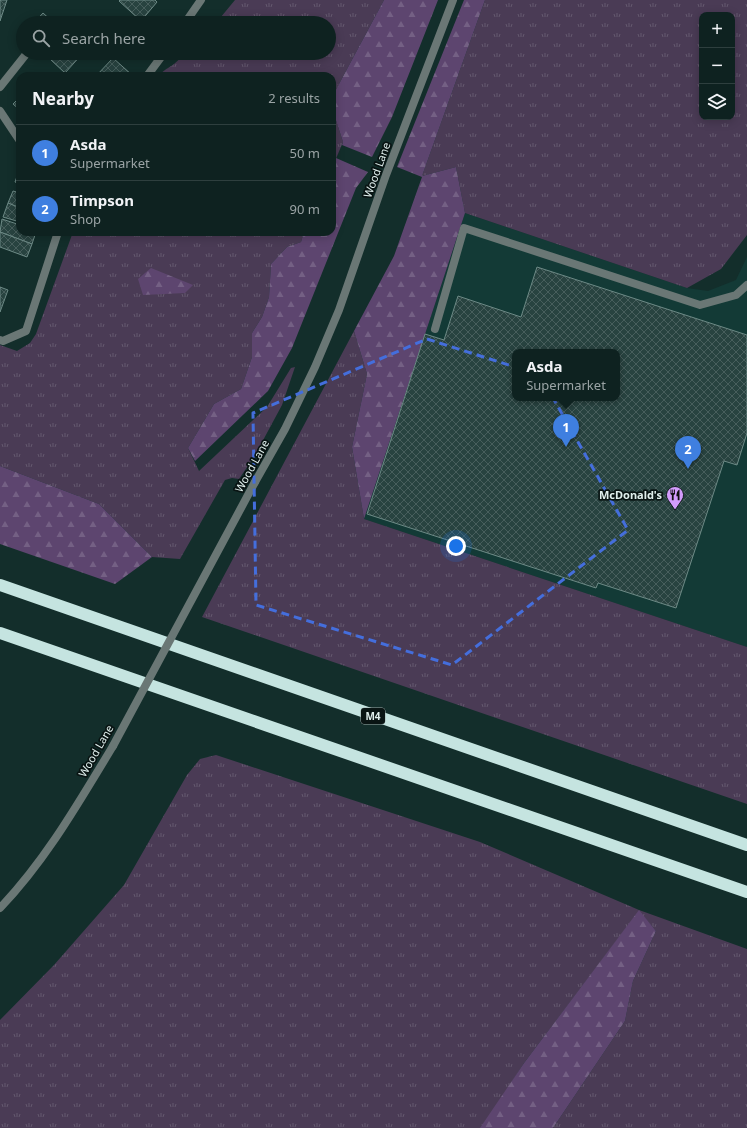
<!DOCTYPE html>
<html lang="en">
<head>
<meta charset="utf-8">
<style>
  body { margin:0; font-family:"Noto Sans",sans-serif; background:#1c2f2d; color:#f1f3f6 }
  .controls { position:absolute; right:12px; top:12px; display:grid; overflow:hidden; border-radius:8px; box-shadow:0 2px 10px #0003 }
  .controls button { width:36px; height:36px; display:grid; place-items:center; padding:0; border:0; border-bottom:1px solid #2e3f3e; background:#0e2220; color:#f1f3f6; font:20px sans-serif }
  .you { position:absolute; left:456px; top:546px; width:14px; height:14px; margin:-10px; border:3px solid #fff; border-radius:50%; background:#1a73e8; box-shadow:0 0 0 6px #1a73e833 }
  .badge { display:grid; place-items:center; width:26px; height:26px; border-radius:50%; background:#d39cfc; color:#fff; font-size:13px; font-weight:700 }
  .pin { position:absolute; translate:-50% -33px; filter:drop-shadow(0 1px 2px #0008) }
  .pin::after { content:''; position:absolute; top:21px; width:14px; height:12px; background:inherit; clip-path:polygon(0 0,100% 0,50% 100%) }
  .popup { position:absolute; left:512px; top:349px; width:108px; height:52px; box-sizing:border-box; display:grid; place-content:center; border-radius:8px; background:#0e2220; filter:drop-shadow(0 1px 3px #0005); font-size:13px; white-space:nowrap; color:#9ba4a5 }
  .popup b { font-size:15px; color:#f1f3f6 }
  .popup::after { content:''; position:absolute; left:50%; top:100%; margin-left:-8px; border:8px solid transparent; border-top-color:#0e2220 }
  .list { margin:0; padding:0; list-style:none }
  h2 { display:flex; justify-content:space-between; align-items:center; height:52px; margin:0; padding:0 16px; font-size:17px }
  h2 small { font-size:13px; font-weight:400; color:#9ba4a5 }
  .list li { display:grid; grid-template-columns:26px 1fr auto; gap:12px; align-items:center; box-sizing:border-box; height:56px; padding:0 16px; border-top:1px solid #2e3f3e }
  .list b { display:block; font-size:15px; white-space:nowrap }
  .list p { margin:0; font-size:13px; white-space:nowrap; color:#9ba4a5 }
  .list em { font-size:13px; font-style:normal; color:#9ba4a5 }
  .icon { flex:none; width:22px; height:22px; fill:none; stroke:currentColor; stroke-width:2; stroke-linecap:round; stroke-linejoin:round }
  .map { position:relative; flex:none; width:747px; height:1128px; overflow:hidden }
  .search { position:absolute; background:#0e2220; box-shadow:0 2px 10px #0003; left:16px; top:16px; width:320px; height:44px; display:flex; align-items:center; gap:10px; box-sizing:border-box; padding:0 14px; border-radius:22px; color:#9ba4a5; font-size:15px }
  .panel { position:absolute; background:#0e2220; box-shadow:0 2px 10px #0003; left:16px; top:72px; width:320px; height:164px; border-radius:12px }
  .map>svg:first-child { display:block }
</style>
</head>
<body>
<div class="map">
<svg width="747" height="1128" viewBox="0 0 747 1128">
  <defs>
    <pattern id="grass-tufts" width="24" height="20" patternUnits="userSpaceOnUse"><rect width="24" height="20" fill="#4a3b55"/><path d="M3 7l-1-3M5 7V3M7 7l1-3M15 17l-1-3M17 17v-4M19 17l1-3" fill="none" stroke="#64586e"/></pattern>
    <pattern id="forest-firs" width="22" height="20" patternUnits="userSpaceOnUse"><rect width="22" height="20" fill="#5d456f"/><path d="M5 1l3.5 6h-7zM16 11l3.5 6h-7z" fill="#746084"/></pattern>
    <pattern id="building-cross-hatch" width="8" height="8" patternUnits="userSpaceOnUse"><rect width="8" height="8" fill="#284340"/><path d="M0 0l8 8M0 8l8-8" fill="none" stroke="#475e5c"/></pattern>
  </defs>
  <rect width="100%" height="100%" fill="#132e2b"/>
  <!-- built -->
  <path fill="#133a36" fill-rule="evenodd" d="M465,213L687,288L708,291L736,280L747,257V647L364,519ZM515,352H617V398H515Z"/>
  <!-- grass -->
  <g fill="url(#grass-tufts)" fill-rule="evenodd">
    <path d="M235,0H384L332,97V76H159C165,67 179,65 182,53H329V23H216Z"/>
    <path d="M485,0H747V235L721,269L687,288L465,213L456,167L422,176ZM702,15H732V117H702Z"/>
    <polygon points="332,108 343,142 332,168"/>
    <polygon points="73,232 304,232 301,242 287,247 271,264 269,297 262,317 252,333 252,357 241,389 214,404 188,448 199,471 267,407 291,368 295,367 282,405 254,457 239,479 232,478 225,480 180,559 152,557 99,504 0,466 0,345 17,351 30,343 36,334"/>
    <polygon points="354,331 367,374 352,447 364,519 747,647 747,804 202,617"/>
    <polygon points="216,755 480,842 639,910 747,949 747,1128 553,1128 625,1021 633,981 656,931 639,911 524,1063 482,1128 0,1128 0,1020 54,965 124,885 187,775 200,759"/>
  </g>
  <!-- forest -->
  <g fill="url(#forest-firs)">
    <polygon points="384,0 438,0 392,117 372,157 342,145 343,142 332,108 332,97"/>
    <polygon points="464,0 485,0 422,176 456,167 465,213 364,519 352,447 367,374 354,331 394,256 422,177 397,167"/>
    <polygon points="336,158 368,172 356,188 292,348 268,391 195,461 188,448 214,404 241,389 252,357 252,333 262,317 269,297 271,264 287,247 301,242 304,232 332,232 332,168"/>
    <polygon points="151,268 193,285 185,293 143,295 138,279"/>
    <polygon points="0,466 99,504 152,557 115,584 0,544"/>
    <polygon points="639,910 656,931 633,981 625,1021 553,1128 480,1128 524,1063"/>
  </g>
  <!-- building -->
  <g fill="url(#building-cross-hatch)" stroke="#6d8a86" fill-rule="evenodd">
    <polygon points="0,0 7,0 0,21"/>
    <polygon points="120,0 155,0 157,2 141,21 119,1"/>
    <polygon points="43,13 54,23 34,23"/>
    <polygon points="123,17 129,23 118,23"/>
    <polygon points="57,53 83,53 65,73 51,60"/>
    <polygon points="113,58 132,75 131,76 96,76"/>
    <polygon points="20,97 20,110 13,104"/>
    <polygon points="20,168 20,184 15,182"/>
    <polygon points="13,191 20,193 20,208 8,203"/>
    <polygon points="8,203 20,208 20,222 3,217"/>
    <polygon points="2,219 20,225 20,232 36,232 32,244 0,232"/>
    <polygon points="0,232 32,244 27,257 0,247"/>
    <path d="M537,267L747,335V433L737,465L724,461L676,608L598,583L596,588L367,514L425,334L444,340L458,296L521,317ZM515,352H617V398H515Z"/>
    <polygon points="0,287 8,290 0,312"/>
  </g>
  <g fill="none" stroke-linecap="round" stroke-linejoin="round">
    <!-- lane -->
    <polyline stroke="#6a7775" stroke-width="8" points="435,329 464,228 700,305 736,295 747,285"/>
    <!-- street -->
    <g stroke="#6a7775" stroke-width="8">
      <polyline points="185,23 201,0"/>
      <polyline points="147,76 164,53"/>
      <polyline points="0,87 27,53"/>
      <polyline points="0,111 20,141"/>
      <polyline points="0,340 3,341 26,331 58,232"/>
      <polyline points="255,482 285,429 315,367 339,310 386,175 453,0"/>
      <path d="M0,908C46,860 79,802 113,746"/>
    </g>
    <!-- highway -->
    <g stroke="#c5e4e0" stroke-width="12">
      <polyline points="0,585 747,845"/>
      <polyline points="0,633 747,892"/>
    </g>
    <!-- street-bridge -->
    <polyline stroke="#6a7775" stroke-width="8" points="113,746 255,482"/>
  </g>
  <!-- marked area -->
  <path fill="none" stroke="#446edc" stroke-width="3" stroke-dasharray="8 5" stroke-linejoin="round" d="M427,339L540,375L628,530L452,665L256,605L253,413Z"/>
  <!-- icons -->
  <defs>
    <symbol id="restaurant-pin" viewBox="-11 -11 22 30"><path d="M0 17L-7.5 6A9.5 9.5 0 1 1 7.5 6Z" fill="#d39cfc" stroke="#091413"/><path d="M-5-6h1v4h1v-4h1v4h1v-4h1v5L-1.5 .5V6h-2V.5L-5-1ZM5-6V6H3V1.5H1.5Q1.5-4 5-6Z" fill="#111"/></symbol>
  </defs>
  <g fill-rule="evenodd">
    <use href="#restaurant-pin" x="665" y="485" width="20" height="27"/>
  </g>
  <g text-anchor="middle" stroke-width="3.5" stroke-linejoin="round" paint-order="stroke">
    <!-- shield labels -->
    <rect fill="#091413" stroke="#a0adac" stroke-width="1" x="361" y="708" width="24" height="16" rx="3"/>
    <g font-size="10" font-weight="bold" fill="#e0efed">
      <text x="373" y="720">M4</text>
    </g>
    <!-- street labels -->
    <g font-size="11" fill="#e0efed" stroke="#091413">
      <text transform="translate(377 170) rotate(-70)" y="4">Wood Lane</text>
      <text transform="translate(252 466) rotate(-61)" y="4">Wood Lane</text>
      <text transform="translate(96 751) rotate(-60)" y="4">Wood Lane</text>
    </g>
    <!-- poi labels -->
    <g font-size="11" font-weight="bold" fill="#e0efed" stroke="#091413" text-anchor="end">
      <text x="662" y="499">McDonald's</text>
    </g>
  </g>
</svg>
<div class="controls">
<button>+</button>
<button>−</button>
<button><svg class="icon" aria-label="layers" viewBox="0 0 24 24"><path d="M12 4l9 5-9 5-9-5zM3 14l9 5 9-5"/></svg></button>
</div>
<div class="you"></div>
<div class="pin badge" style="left:566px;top:447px;background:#3f7fe0">1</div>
<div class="popup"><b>Asda</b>Supermarket</div>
<div class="pin badge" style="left:688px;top:469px;background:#3f7fe0">2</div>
<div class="search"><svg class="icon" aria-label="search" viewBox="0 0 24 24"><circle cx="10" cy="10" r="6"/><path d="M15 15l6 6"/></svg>Search here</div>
<section class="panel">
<h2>Nearby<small>2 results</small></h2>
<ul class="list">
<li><span class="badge" style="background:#3f7fe0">1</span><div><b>Asda</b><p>Supermarket</p></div><em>50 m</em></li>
<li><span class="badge" style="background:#3f7fe0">2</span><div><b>Timpson</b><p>Shop</p></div><em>90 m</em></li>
</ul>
</section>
</div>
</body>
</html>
